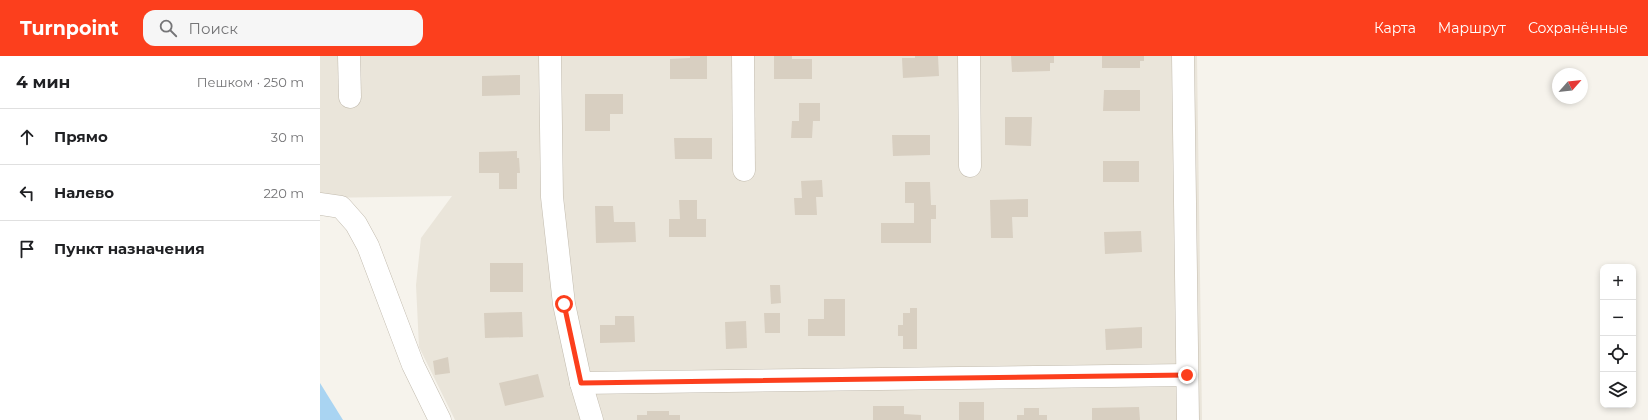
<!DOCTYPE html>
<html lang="ru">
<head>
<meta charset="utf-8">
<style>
  body { margin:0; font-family:Montserrat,sans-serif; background:#f6f6f6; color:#202124 }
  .controls { position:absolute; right:12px; bottom:12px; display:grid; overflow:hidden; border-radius:8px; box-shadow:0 2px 6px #0003 }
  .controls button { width:36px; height:36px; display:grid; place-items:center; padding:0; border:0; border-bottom:1px solid #e0e0e0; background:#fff; color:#202124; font:20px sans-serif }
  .compass { position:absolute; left:1232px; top:12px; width:36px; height:36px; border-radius:50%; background:#fff; box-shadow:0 2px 6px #0003; rotate:63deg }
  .stop { position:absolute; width:12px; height:12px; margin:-9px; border:3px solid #fc3f1d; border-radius:50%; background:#fff }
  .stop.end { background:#fc3f1d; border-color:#fff; box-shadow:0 1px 4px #0008 }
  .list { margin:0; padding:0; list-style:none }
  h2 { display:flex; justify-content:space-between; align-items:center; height:52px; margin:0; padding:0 16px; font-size:17px }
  h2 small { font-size:13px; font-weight:400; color:#757577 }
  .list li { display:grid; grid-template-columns:26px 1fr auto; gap:12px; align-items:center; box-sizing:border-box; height:56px; padding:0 16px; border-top:1px solid #e0e0e0 }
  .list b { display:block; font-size:15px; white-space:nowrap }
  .list em { font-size:13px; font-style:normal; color:#757577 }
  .icon { flex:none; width:22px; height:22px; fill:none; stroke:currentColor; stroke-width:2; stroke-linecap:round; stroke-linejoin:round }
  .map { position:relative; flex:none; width:1328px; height:364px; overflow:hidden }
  header { display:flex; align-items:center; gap:24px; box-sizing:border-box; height:56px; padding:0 20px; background:#fc3f1d; color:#fff }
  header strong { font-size:19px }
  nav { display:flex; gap:22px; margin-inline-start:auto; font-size:14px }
  .search { width:280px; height:36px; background:#f6f6f6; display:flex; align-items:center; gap:10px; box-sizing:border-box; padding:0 14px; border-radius:12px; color:#757577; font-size:15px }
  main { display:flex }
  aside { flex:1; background:#fff }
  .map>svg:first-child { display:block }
</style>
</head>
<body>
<header>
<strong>Turnpoint</strong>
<div class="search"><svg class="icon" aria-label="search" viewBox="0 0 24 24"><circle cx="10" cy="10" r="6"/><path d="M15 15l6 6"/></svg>Поиск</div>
<nav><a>Карта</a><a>Маршрут</a><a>Сохранённые</a></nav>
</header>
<main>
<aside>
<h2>4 мин<small>Пешком · 250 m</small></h2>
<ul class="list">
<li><svg class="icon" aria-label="ahead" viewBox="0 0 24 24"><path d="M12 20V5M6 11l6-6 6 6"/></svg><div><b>Прямо</b></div><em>30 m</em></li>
<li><svg class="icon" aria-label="left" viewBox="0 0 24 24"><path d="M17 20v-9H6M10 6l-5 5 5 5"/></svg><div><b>Налево</b></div><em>220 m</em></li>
<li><svg class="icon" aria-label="arrive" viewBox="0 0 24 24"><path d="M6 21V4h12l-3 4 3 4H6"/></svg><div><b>Пункт назначения</b></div></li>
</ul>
</aside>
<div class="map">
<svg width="1328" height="364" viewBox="0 0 1328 364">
  <rect width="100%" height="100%" fill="#f6f3ec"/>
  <!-- residential -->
  <polygon fill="#eae5da" points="0,0 877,0 882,364 135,364 99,291 96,229 101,182 132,140 0,142"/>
  <!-- water -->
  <polygon fill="#a9d4f2" points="0,327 23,364 0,364"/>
  <!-- building -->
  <g fill="#d8cfc1">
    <polygon points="370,0 387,0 387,23 350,23 350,3 370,2"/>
    <polygon points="454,0 472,0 472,3 492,3 492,23 454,23"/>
    <polygon points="595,0 618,0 619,20 583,22 582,2 595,2"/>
    <polygon points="691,0 734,0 734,7 730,7 730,15 692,16"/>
    <polygon points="782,0 824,0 824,5 820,5 820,12 782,12"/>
    <polygon points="200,19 200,39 162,40 162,20"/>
    <polygon points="784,34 820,34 820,55 783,55"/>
    <polygon points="265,38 303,38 303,58 290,58 290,75 265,75"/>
    <polygon points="479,47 500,47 500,65 493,65 492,82 471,82 472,65 479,65"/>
    <polygon points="685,61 712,61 711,90 685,89"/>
    <polygon points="572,79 610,79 610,99 573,100"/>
    <polygon points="354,82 392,82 392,103 355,103"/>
    <polygon points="197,95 197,102 199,102 200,117 197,117 197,133 179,133 179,117 159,117 159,96"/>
    <rect x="783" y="105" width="36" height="21"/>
    <polygon points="502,124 503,141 496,141 497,159 475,159 474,142 482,142 481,125"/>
    <polygon points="585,126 610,126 611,149 616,149 616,163 611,163 611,187 561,187 561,167 594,167 594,147 585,147"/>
    <polygon points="708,143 708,161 692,161 693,182 671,182 670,144"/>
    <polygon points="359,144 377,144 377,163 386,163 386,181 349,181 349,163 360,163"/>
    <polygon points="275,150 293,150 294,166 315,166 316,186 276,187"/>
    <polygon points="821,175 822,196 785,198 784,176"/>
    <rect x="170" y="207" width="33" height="29"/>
    <polygon points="450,229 460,229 461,247 451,248"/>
    <polygon points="504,243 525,243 525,280 488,280 488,263 504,263"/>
    <polygon points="590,252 597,252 597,293 583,293 583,280 578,280 578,269 583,269 583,257 590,257"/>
    <polygon points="202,256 203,281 165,282 164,257"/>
    <polygon points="444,257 460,257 460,277 445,277"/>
    <polygon points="295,260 314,260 315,286 280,287 280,269 295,269"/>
    <polygon points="426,265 427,292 406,293 405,266"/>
    <polygon points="822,271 822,292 786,294 785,273"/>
    <polygon points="128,301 130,317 115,319 113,305"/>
    <polygon points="218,318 224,341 185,350 179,327"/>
    <rect x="639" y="346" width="25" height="18"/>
    <polygon points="553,350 584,350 584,358 601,359 601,364 553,364"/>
    <polygon points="819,351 820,364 772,364 772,352"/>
    <polygon points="704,352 719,352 719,359 727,359 727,364 697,364 697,359 704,359"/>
    <polygon points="327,355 349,355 349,359 360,359 360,364 317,364 317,359 327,359"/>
  </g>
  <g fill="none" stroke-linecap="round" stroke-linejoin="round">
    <defs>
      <g id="minor">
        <polyline points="29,0 30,41"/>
        <polyline points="230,0 232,141 244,248 261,327 272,364"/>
        <polyline points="423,0 424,114"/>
        <polyline points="649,0 650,110"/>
        <polyline points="863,0 868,364"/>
        <polyline points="0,148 21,151 36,168 48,190 93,309 120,364"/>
        <polyline points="261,327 867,319"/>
      </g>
    </defs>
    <!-- minor casing -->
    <use href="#minor" stroke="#c2bbae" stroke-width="23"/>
    <!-- minor -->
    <use href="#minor" stroke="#fff" stroke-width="22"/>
  </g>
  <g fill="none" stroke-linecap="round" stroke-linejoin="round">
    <!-- route -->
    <polyline stroke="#fc3f1d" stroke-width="5" points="244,248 261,327 867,319"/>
  </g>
</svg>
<div class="controls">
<button>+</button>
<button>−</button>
<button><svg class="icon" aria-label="locate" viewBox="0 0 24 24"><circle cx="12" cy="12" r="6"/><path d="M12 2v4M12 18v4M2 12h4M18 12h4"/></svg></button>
<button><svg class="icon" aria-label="layers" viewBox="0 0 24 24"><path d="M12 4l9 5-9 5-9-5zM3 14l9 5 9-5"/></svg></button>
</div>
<svg class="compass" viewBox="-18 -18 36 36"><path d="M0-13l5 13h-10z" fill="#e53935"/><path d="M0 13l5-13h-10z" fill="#757577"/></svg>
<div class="stop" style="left:244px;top:248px"></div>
<div class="stop end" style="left:867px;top:319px"></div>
</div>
</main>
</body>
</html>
